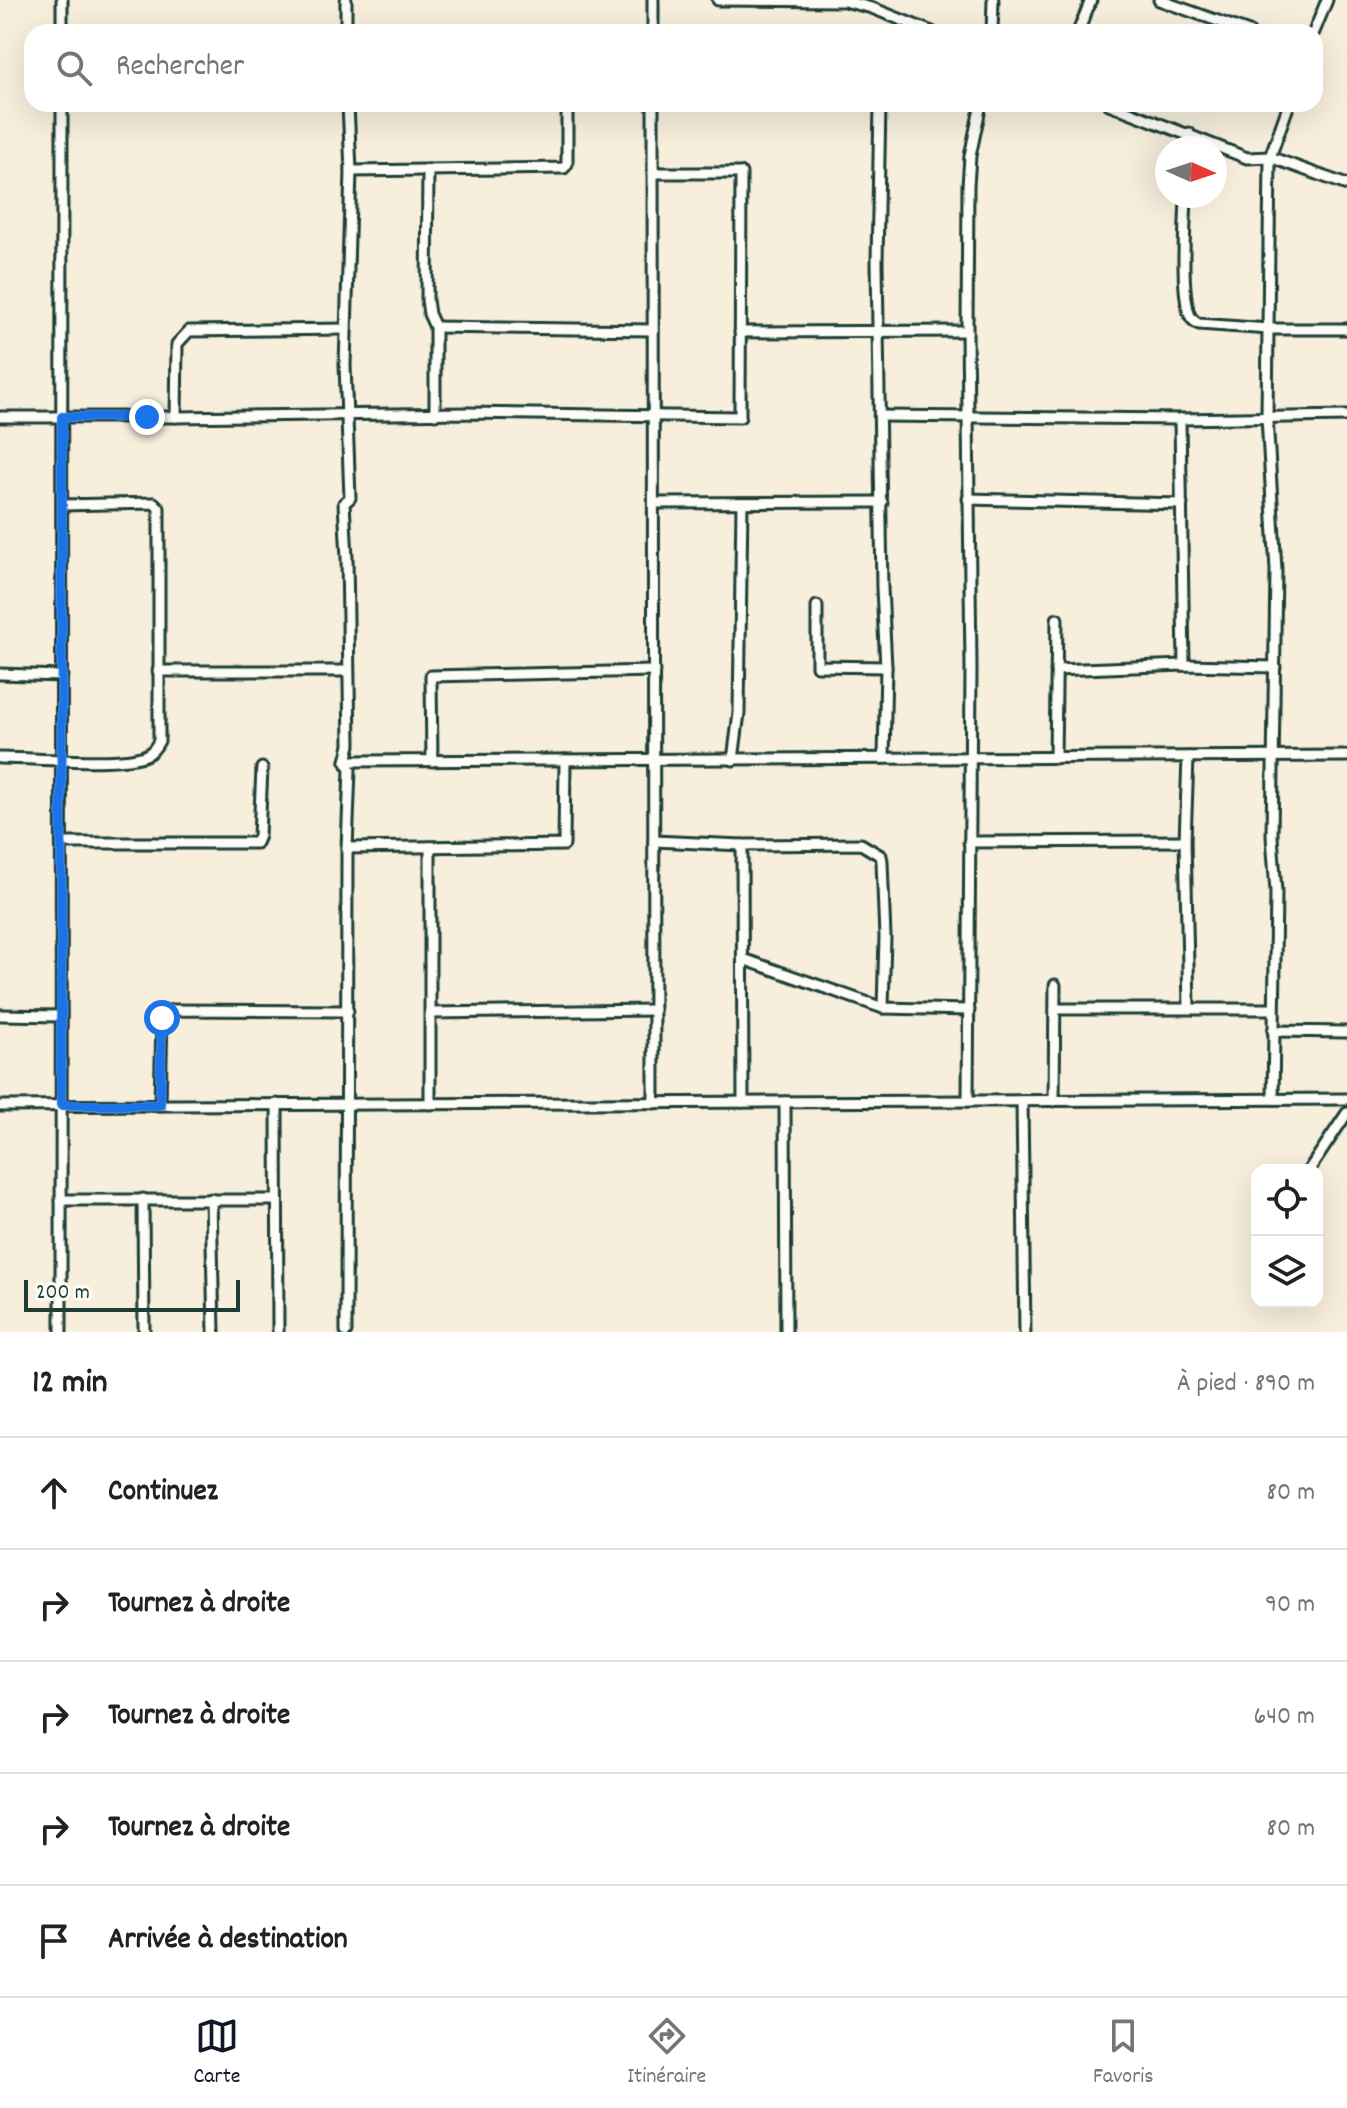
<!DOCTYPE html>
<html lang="fr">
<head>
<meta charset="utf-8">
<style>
  body { margin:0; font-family:Dekko,sans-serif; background:#f2f2f2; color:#222 }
  .controls { position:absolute; right:24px; bottom:24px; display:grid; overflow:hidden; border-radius:16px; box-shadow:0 8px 32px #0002 }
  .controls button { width:72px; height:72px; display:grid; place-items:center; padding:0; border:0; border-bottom:2px solid #e0e0e0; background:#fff; color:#222; font:40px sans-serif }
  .compass { position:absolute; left:1155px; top:136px; width:72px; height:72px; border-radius:50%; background:#fff; box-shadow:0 8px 32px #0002; rotate:93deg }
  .scale { position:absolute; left:24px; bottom:20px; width:216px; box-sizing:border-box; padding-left:8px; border:4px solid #1f3d34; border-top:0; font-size:22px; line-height:28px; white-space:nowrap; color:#1f3d34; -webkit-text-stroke:6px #fdfcf7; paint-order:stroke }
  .stop { position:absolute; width:24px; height:24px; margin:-18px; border:6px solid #1a73e8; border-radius:50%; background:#fff }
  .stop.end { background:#1a73e8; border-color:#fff; box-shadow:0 2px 8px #0008 }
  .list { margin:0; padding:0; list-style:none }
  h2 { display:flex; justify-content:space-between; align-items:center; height:104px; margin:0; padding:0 32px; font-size:34px }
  h2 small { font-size:26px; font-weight:400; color:#767676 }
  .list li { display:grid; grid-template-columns:52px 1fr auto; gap:24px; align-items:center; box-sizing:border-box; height:112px; padding:0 32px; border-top:2px solid #e0e0e0 }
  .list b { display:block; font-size:30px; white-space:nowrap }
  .list em { font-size:26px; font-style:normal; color:#767676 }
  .icon { flex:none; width:44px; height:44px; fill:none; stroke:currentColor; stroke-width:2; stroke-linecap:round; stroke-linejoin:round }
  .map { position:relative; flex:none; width:1347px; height:1332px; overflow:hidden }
  .search { position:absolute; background:#fff; box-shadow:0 8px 32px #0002; left:24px; right:24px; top:24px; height:88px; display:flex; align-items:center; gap:20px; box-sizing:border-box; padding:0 28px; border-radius:24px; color:#767676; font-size:30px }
  .sheet { height:664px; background:#fff }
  nav { display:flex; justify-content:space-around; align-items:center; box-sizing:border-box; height:112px; border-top:2px solid #e0e0e0; background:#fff; font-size:22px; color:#767676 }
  nav a { display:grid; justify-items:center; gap:4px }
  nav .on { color:#111827 }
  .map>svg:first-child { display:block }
</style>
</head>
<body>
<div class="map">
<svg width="1347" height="1332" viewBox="0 0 1347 1332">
  <rect width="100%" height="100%" fill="#f7eedc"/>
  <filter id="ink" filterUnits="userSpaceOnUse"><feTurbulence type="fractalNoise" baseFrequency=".0125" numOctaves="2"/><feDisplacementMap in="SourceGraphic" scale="16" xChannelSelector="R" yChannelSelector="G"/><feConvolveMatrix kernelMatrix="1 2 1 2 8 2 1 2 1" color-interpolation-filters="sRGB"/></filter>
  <g filter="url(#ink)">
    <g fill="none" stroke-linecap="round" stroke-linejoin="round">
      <defs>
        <g id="minor">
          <polyline points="346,0 346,32"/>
          <polyline points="653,0 653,32"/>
          <polyline points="718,0 841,1"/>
          <polyline points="840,0 872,8 932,32"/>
          <polyline points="1159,0 1249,32"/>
          <polyline points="62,32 62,0"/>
          <polyline points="992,32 993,0"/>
          <polyline points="1078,32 1091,0"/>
          <polyline points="1314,32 1327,0"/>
          <polyline points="653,104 654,1103"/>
          <polyline points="880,104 877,262 882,588 886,667 884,758"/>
          <polyline points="1109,104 1247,158 1270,157 1347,185"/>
          <polyline points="1188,148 1189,133"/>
          <polyline points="428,170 427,300 429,314 435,327 435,414"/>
          <polyline points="351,171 564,168 567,164 567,104"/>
          <path d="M1186,196C1185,229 1181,279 1188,310C1190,318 1193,321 1199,324L1269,329H1347"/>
          <polyline points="435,327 653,330"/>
          <polyline points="740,332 967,331"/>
          <polyline points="881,416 1180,419 1347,416"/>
          <polyline points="0,417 176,417 177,344 189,331 346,329"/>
          <polyline points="176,417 467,413 740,417 741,173 653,173"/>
          <polyline points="1180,419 1184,665"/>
          <polyline points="968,499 1182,504"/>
          <polyline points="654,503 882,502"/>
          <polyline points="817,606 817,666 886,667"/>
          <polyline points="1056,670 1184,665 1275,667"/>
          <polyline points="158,671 348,671"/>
          <polyline points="0,674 62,676"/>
          <polyline points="1188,757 1185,841 1189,1007"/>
          <path d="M0,758C31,758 121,766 146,755C153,752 156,747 159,741V508L154,503L62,505"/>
          <polyline points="1055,758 1057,619"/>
          <polyline points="733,760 739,713 742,503"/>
          <polyline points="346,761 1347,756"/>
          <polyline points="432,761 431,676 654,671"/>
          <polyline points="654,841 742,845 861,844 881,856 882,861 885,937 883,1008"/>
          <polyline points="969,842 1185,841"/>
          <polyline points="62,843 256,843 259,836 262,768"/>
          <polyline points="742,845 743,1102"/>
          <polyline points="347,848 564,845 565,760"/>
          <polyline points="743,959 883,1008 969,1010"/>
          <polyline points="1055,1009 1273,1009"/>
          <polyline points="431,1013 654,1010"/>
          <polyline points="0,1015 61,1016"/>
          <polyline points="1273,1031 1347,1032"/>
          <polyline points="1273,1099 1276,892 1272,836 1276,570 1267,417 1270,157 1289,104"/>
          <polyline points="968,1101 971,667 967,331 968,186 970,156 981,104"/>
          <polyline points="1022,1101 1025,1332"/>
          <polyline points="1054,1101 1055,985"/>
          <polyline points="785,1102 786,1332"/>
          <polyline points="277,1104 278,1332"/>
          <polyline points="430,1104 430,847"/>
          <polyline points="160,1105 162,1018 172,1010 348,1011"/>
          <polyline points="0,1106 1347,1099"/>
          <polyline points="1309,1170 1347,1113"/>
          <polyline points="143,1199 144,1332"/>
          <polyline points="211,1199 214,1332"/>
          <polyline points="61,1200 276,1200"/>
          <polyline points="61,1332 62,104"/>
          <polyline points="346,1332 347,848 350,769 346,761 350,745 347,558 344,503 350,498 345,365 351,171 348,104"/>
        </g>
      </defs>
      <!-- minor casing -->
      <use href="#minor" stroke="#1f3d34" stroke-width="15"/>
      <!-- minor -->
      <use href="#minor" stroke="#fdfcf7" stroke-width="9"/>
    </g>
  </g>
  <g fill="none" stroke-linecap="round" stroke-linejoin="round" filter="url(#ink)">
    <!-- route -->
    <polyline stroke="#1a73e8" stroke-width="10" points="147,417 62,417 61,1105 160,1105 162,1018"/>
  </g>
</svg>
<div class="controls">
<button><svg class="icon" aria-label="locate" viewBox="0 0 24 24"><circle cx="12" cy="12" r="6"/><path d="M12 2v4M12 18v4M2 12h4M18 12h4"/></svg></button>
<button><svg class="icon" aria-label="layers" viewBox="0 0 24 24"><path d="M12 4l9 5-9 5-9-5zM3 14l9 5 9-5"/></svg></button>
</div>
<svg class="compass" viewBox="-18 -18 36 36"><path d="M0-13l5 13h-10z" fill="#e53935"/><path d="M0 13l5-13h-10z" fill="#767676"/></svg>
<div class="scale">200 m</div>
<div class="stop" style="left:162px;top:1018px"></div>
<div class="stop end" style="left:147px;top:417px"></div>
<div class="search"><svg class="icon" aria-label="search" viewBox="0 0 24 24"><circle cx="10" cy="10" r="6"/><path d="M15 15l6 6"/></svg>Rechercher</div>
</div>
<section class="sheet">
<h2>12 min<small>À pied · 890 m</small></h2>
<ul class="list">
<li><svg class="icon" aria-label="ahead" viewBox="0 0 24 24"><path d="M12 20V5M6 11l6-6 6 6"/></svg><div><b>Continuez</b></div><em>80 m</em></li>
<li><svg class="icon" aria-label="right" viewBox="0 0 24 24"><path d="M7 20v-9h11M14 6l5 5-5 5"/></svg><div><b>Tournez à droite</b></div><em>90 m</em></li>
<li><svg class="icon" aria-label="right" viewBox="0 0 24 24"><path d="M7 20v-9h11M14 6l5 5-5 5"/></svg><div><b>Tournez à droite</b></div><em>640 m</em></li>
<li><svg class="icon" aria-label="right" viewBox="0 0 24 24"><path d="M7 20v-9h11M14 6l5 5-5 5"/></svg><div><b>Tournez à droite</b></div><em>80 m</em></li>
<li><svg class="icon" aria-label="arrive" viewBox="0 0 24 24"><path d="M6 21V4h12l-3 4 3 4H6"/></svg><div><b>Arrivée à destination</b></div></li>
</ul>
</section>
<nav>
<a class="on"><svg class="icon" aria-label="map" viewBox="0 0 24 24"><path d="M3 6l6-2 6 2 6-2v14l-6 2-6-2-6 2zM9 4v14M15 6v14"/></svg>Carte</a>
<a><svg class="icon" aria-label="directions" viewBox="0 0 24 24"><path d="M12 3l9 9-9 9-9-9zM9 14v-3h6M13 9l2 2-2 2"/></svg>Itinéraire</a>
<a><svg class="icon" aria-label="saved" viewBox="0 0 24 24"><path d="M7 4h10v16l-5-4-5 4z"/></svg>Favoris</a>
</nav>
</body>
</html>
